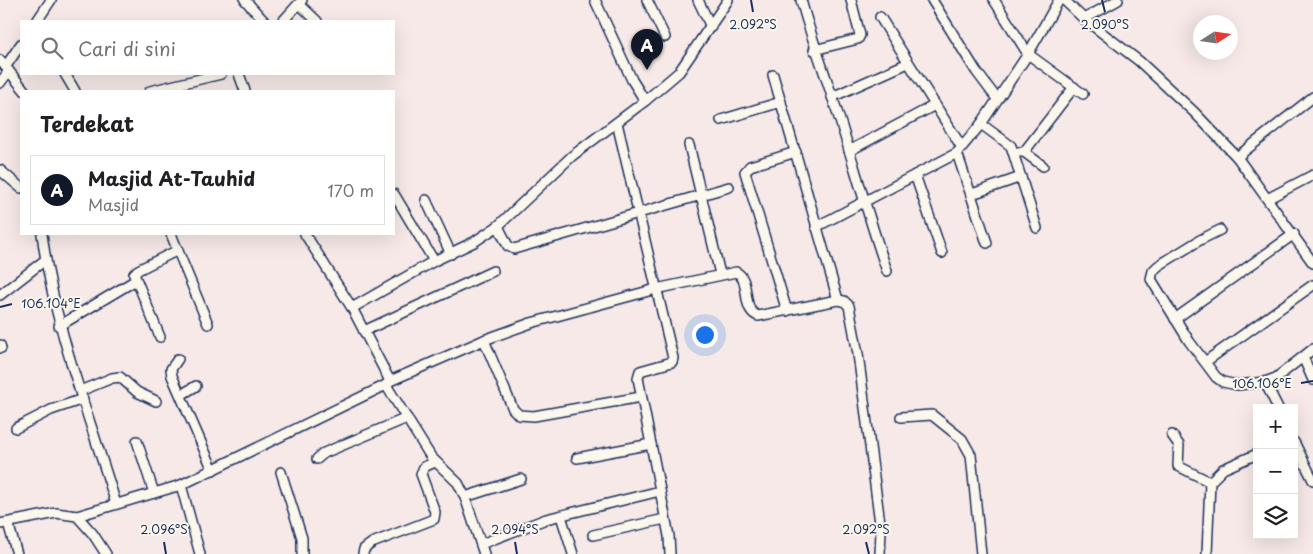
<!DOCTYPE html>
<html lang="id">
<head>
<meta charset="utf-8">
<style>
  body { margin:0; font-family:"Playpen Sans",sans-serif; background:#f2f2f2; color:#202124 }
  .controls { position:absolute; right:15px; bottom:15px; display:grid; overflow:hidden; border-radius:0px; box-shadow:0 5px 20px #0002 }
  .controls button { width:45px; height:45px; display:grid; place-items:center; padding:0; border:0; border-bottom:1px solid #e0e0e0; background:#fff; color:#202124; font:25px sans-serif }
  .compass { position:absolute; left:1193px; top:15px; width:45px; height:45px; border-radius:50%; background:#fff; box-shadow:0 5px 20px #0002; rotate:78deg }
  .you { position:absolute; left:704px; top:334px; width:18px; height:18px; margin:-12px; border:4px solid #fff; border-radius:50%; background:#1a73e8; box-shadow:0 0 0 8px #1a73e833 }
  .badge { display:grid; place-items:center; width:32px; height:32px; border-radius:50%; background:#111827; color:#fff; font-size:16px; font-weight:700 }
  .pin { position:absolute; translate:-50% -41px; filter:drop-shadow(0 1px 2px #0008) }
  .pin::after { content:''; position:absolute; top:26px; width:18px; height:15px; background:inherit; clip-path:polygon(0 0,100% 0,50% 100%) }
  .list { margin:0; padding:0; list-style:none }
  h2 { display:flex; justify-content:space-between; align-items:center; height:65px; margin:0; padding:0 20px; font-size:21px }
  h2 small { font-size:16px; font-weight:400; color:#757577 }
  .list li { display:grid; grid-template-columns:32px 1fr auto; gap:15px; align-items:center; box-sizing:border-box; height:70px; margin:0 10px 10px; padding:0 10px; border:1px solid #e0e0e0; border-radius:0px }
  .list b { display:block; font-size:19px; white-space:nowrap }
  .list p { margin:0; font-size:16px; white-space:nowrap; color:#757577 }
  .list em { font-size:16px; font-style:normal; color:#757577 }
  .icon { flex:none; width:28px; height:28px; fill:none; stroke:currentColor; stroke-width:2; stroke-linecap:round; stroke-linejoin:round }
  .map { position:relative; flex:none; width:1313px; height:554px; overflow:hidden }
  .search { position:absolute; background:#fff; box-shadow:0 5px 20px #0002; left:20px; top:20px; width:375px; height:55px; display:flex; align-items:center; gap:12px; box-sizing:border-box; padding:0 18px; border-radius:0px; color:#757577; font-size:19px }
  .panel { position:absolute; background:#fff; box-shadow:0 5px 20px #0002; left:20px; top:90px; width:375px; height:145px; border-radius:0px }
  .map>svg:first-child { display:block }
</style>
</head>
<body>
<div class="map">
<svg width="1313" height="554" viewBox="0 0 1313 554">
  <rect width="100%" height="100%" fill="#f6e9e7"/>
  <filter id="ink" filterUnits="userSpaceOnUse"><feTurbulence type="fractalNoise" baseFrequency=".02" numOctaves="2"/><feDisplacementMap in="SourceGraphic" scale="10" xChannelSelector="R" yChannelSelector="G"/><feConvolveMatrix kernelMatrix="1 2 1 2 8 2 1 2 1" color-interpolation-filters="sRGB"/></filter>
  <g filter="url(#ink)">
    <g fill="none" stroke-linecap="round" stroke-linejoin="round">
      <defs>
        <g id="minor">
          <polyline points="245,0 264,21"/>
          <polyline points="595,0 632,80 645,101"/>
          <polyline points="647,0 665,37"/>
          <polyline points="698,0 711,27"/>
          <path d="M801,0C810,34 822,65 833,99C852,156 867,214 887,271"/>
          <polyline points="932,0 976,71 997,99"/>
          <polyline points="994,0 1028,54 1083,94"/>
          <polyline points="1064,0 1084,19 1139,61 1194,112 1237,157 1313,263"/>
          <polyline points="299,4 317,21"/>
          <polyline points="880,17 961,146"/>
          <polyline points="1084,19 1118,0"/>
          <polyline points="37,21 51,0"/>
          <polyline points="283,21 302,0"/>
          <polyline points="814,50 858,39 860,35 851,0"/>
          <polyline points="0,60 25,91"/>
          <polyline points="6,66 21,44"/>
          <polyline points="65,74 75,91"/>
          <polyline points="239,74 245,91"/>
          <polyline points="773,75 838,300 844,301 849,306 858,354 881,531 880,554"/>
          <polyline points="0,83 9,71"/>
          <polyline points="150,91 221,74"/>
          <polyline points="832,97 908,63"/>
          <polyline points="721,120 781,102"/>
          <polyline points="617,123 673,358 672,362 640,371 638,378 669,536 670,554"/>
          <polyline points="981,124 1011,146 1037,228"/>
          <polyline points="689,145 720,274"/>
          <polyline points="849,151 935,105"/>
          <polyline points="1018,152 1024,152 1043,166"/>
          <polyline points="1024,152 1074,87"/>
          <polyline points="957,153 987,243"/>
          <polyline points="1237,157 1313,97"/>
          <polyline points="0,170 21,188"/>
          <polyline points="915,175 942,253"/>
          <polyline points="394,194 434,261"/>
          <polyline points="972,194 1021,177"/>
          <polyline points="1269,198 1313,175"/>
          <polyline points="426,200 451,254"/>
          <polyline points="498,226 508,246 514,249 729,187"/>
          <polyline points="816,227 957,153 981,124 1028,54 1059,0"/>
          <polyline points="1220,230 1200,240 1158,266 1153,271 1151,279 1189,341 1216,377 1223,382 1237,385 1265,382 1276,378 1313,349"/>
          <path d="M42,234C54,327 89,415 116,504"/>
          <polyline points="171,234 208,324"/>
          <polyline points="305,234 352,308 390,381"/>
          <polyline points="0,295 45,260"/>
          <polyline points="352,308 434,261 474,242 498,226 572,156 645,101 679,72 728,0"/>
          <polyline points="787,311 745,172 750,166 796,152"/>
          <polyline points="1175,319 1294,234"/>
          <polyline points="59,326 136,280"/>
          <polyline points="364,331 493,271"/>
          <polyline points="160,337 134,274 138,270 178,250"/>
          <polyline points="484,340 513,409 519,415 534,416 641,397"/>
          <polyline points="0,345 1,348"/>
          <polyline points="1303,357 1313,380"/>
          <polyline points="178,359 171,369 172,376 213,470"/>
          <polyline points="1205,362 1313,285"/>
          <polyline points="1265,382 1278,408"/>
          <polyline points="386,385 431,457 458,483 465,497 484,554"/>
          <polyline points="80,391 112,378 120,377 137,392 156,401"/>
          <polyline points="181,395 196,386"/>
          <polyline points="901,417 932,415 962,439 971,455 981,554"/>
          <polyline points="16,428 51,410 83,399"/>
          <polyline points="1172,435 1179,445 1178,466 1210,482"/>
          <polyline points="137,441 154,493"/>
          <polyline points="1294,442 1313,480"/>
          <polyline points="577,458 651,444"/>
          <polyline points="317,459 324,453 407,418"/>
          <polyline points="281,472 302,538 302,554"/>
          <polyline points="181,485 200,554"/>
          <polyline points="465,497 521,479"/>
          <path d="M77,516L181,485L386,385L390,381L484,340L531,323L656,289L736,272C752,280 740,309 758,316L838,300"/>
          <polyline points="561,516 573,554"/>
          <polyline points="8,523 17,554"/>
          <polyline points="0,524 56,513 77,516 93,534 106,554"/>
          <polyline points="593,535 665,519"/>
          <polyline points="481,544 546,519 660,491"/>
          <polyline points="363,554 364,549 372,543 434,519 435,512 421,474 424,467 435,462"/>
          <polyline points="1207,554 1210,482 1223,469 1257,454"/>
        </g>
      </defs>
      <!-- minor casing -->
      <use href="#minor" stroke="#1b2f5e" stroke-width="12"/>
      <!-- minor -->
      <use href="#minor" stroke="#fbf7ec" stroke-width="9"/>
    </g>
  </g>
  <!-- ticks -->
  <path fill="none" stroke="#1b2f5e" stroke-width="2" d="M751,0L753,12M1102,0L1105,12M0,307L12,304M1301,383L1313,381M164,542L166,554M515,542L517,554M866,542L869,554"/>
  <g font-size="12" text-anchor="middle" fill="#1b2f5e" stroke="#fbf7ec" stroke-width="4" stroke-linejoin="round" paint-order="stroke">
    <text x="753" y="29">2.092°S</text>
    <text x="1105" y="29">2.090°S</text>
    <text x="51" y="308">106.104°E</text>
    <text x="1262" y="388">106.106°E</text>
    <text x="164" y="534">2.096°S</text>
    <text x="515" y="534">2.094°S</text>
    <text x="866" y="534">2.092°S</text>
  </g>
</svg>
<div class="controls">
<button>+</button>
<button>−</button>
<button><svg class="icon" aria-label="layers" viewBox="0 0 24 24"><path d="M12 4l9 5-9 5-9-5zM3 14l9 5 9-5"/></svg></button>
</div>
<svg class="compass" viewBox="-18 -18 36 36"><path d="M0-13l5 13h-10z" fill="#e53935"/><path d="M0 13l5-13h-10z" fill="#757577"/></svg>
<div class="you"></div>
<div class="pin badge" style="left:647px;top:70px">A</div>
<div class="search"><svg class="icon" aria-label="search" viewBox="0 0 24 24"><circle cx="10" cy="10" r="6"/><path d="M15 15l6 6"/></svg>Cari di sini</div>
<section class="panel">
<h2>Terdekat<small></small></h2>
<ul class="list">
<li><span class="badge">A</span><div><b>Masjid At-Tauhid</b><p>Masjid</p></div><em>170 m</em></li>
</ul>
</section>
</div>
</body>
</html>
